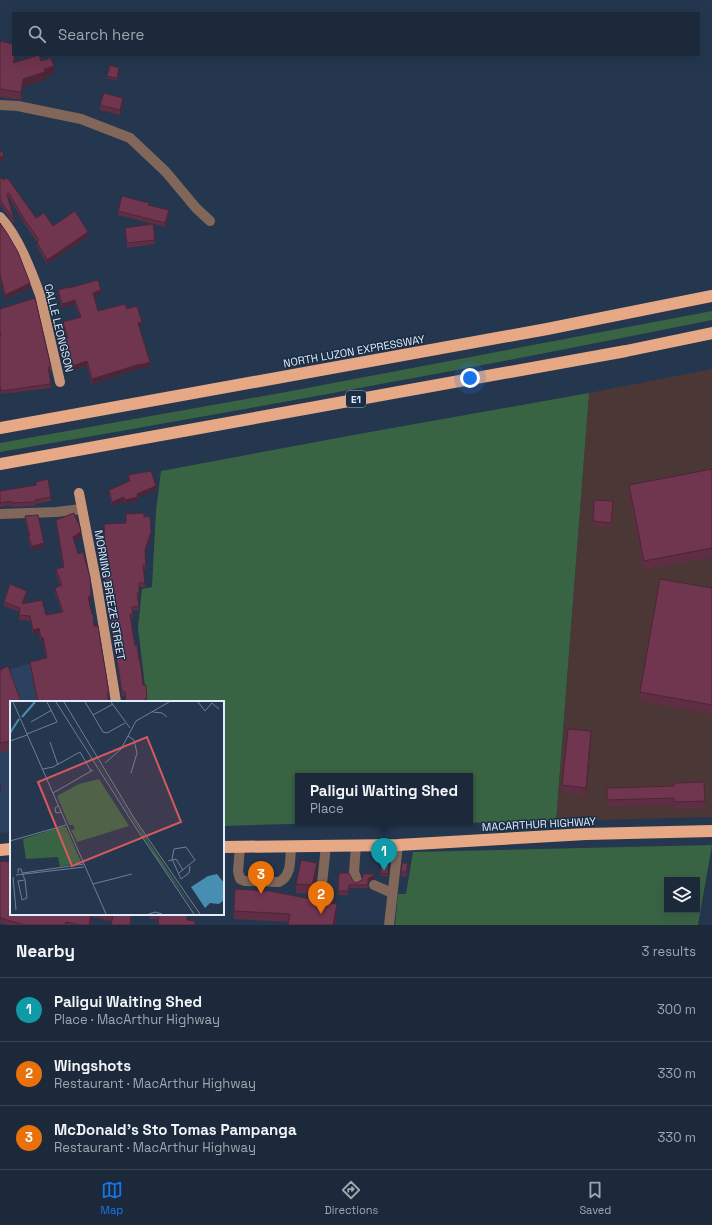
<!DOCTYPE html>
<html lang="en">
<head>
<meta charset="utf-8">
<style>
  body { margin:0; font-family:"Space Grotesk",sans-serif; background:#283546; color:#f1f3f6 }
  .controls { position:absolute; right:12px; bottom:12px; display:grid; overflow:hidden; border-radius:0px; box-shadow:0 4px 16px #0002 }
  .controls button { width:36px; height:36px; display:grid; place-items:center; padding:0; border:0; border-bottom:1px solid #394555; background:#1b293b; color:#f1f3f6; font:20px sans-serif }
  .you { position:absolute; left:470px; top:378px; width:14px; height:14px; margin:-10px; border:3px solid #fff; border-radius:50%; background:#1a73e8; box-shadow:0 0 0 6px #1a73e833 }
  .badge { display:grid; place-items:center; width:26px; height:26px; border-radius:50%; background:#1a73e8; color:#fff; font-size:13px; font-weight:700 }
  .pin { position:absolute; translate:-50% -33px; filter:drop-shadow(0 1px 2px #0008) }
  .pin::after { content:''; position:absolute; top:21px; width:14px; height:12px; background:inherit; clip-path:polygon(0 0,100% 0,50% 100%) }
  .popup { position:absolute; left:295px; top:773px; width:178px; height:52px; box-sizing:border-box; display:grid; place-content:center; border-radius:0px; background:#1b293b; filter:drop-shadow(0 1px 3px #0005); font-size:13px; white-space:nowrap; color:#a0a6af }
  .popup b { font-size:15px; color:#f1f3f6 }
  .popup::after { content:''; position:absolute; left:50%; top:100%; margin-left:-8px; border:8px solid transparent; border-top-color:#1b293b }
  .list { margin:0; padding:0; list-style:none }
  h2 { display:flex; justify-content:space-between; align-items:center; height:52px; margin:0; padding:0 16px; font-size:17px }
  h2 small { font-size:13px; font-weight:400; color:#a0a6af }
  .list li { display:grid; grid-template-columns:26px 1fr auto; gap:12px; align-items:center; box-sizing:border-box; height:64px; padding:0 16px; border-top:1px solid #394555 }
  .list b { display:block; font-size:15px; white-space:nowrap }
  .list p { margin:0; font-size:13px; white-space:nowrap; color:#a0a6af }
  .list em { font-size:13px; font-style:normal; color:#a0a6af }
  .icon { flex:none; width:22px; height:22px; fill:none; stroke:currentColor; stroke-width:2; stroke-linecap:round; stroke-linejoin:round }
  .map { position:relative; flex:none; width:712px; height:925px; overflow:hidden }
  .search { position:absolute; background:#1b293b; box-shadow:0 4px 16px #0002; left:12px; right:12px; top:12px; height:44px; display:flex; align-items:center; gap:10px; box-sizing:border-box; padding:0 14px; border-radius:0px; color:#a0a6af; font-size:15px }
  .sheet { height:244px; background:#1b293b }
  nav { display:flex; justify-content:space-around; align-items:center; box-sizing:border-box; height:56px; border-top:1px solid #394555; background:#1b293b; font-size:11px; color:#a0a6af }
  nav a { display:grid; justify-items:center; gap:2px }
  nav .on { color:#1a73e8 }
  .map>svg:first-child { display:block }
</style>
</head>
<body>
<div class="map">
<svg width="712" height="925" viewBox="0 0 712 925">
  <rect width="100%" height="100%" fill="#24374f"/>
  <!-- built -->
  <polygon fill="#2b415f" points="50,658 58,702 11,702 11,832 0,833 0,672"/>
  <!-- industrial -->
  <polygon fill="#4c3737" points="712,369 712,817 556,821 589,393"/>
  <!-- green -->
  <g fill="#396444" fill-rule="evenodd">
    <path d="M712,311V320C475,368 238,411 0,452V443L286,392Z"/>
    <polygon points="589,393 556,821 453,823 470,822 470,776 298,776 298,822 410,822 359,822 223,826 223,702 147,702 138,628 142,589 152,587 156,511 161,471 359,434"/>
    <path d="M712,845L698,925H395L398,894H406L413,852ZM667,880H697V910H667Z"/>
  </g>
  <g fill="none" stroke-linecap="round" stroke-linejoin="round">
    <!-- minor -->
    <g stroke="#816759" stroke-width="10">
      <polyline points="0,105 18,106 81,119 130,138 166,172 196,208 210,221"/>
      <polyline points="0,514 56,512 82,509"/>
      <polyline points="356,845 354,872 357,880"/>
      <path d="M240,847L238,871L240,879L245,881L279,882C292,876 290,859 291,846"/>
      <polyline points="374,885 392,893"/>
      <polyline points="320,902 326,846"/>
      <polyline points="389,925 398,845"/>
    </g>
    <!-- major -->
    <g stroke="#ca9679" stroke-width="10">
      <path d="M0,217C18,236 31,270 40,295L60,382"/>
      <polyline points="79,493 97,586 116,702"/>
    </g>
    <!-- highway -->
    <g stroke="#e7a885" stroke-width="12">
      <polyline points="0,428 547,329 712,296"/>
      <polyline points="0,464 626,351 712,333"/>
      <polyline points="223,847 398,845 586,834 712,831"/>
      <polyline points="0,850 11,849"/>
    </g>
  </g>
  <!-- wall -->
  <g fill="#602e44">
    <polygon points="0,41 15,62 41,61 54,74 45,77 45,80 23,86 21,100 0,97"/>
    <polygon points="119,70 117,80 107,78 107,76"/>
    <polygon points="123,102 120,115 100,110 100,105"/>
    <polygon points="0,177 36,218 53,226 88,236 47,264 37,246 37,242 24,223 9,197 8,197 14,220 14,224 0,204"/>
    <polygon points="118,211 169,214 165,227 118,215"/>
    <polygon points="0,223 30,288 5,299 0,279"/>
    <polygon points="125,228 155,240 155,244 127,248"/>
    <polygon points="69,288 101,294 94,297 98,311 127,309 142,326 139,327 150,366 140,369 140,368 92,384 87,366 72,370 65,343 65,339 66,338 63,326 63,322 80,317 75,304 62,308 58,294 58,290"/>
    <polygon points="0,309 51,367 51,371 49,371 51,388 1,394 0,389"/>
    <polygon points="712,469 712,557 644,570 629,494 629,485"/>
    <polygon points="128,475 156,490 138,497 138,501 125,504 124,501 112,506 109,493 109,490 129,481"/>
    <polygon points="36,482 51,497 51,501 35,504 35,506 11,507 11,505 0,507 0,491 36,485"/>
    <polygon points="613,506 611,527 593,526 593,521"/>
    <polygon points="25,516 44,547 32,550 28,540 29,536 25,520"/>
    <polygon points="144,517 151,536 145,553 146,569 144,569 145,587 139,587 139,596 137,596 139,610 132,611 133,618 131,618 135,646 143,685 147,698 147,702 126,702 125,696 122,696 109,616 109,612 107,597 105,597 105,569 103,548 105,547 126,523"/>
    <polygon points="56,520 81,537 74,541 91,601 89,601 109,693 109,697 108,697 109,702 37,702 30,667 30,662 46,658 43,642 41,642 39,633 33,634 30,621 19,620 20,612 4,606 4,602 27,595 24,604 46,615 62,612 55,593 55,588 60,586 56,573 56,569 63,567 56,524"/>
    <polygon points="712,588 712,714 640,701 640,692"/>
    <polygon points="0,670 11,702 11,750 0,752"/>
    <polygon points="591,738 586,795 562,792 562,785"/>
    <polygon points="704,782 705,808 674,809 674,805 607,807 607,788 674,786"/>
    <polygon points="0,861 11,914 132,914 131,925 92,917 90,925 7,925 0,923"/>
    <polygon points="381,865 389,865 388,876 380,876"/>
    <polygon points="408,868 406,877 401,876 401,872"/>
    <polygon points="317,872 312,894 296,893 296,884"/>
    <polygon points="339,873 356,883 374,879 368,882 368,888 349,888 348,895 338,895"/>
    <polygon points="234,911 337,912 335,925 288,925 289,922 234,919"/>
    <polygon points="150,914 187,914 187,920 195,925 159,919 150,919"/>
  </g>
  <!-- shaded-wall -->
  <g fill="#4e2537">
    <polygon points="15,55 16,55 13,70 13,63"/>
    <polygon points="54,66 54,74 45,77 45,80 23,86 21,100 21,92 23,79 44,69"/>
    <polygon points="123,98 123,102 120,115 120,110"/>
    <polygon points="4,154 4,159 0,163 0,159"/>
    <polygon points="169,210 169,214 165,227 165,223"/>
    <polygon points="88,232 88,236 47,264 47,260"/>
    <polygon points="30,283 30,288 5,299 5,295"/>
    <polygon points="101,290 101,294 93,297 93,293"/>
    <polygon points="75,300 75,304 62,308 62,304"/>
    <polygon points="142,322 142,326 138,327 138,323"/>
    <polygon points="87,361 87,366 72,370 72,366"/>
    <polygon points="150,362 150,366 140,369 140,365"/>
    <polygon points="140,364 140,368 92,384 92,379"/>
    <polygon points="156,486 156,490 138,497 138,501 125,504 125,500 137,494"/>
    <polygon points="124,497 124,501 112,506 112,502"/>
    <polygon points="81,532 81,537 73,542 73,537"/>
    <polygon points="151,532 151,536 145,553 145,550"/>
    <polygon points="44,543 44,547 32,550 32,546"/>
    <polygon points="27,591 27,595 22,609 22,604"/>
    <polygon points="107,593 107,597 105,597 105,594"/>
    <polygon points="91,596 91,601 88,602 88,597"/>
    <polygon points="39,628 39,633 33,634 33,630"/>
    <polygon points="43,637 43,642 41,642 41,638"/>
    <polygon points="591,731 591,738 586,795 586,788"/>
    <polygon points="1,783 1,790 0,791 0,785"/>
    <polygon points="317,863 317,872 312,894 312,885"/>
    <polygon points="374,875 374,879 368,882 368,879"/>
    <polygon points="337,904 337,912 335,925 333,925"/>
    <polygon points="91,914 92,917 90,925 89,925"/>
  </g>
  <!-- building -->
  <g fill="#70354f" stroke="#4e2537">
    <polygon points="0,41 13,44 13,55 15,55 13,63 39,55 41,61 51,58 54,66 44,69 45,72 23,79 21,92 0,89"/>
    <polygon points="110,65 119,68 117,78 107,76"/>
    <polygon points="104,93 123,98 120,110 100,105"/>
    <polygon points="0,150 4,154 0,159"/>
    <polygon points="0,177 3,180 6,178 9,180 36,218 44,213 53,226 75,211 88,232 47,260 37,242 39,240 24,219 9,193 7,194 14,220 0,200"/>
    <polygon points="122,196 149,203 148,205 169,210 165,223 118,211"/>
    <polygon points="0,223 7,233 18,252 30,283 5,295 0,274"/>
    <polygon points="153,224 155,240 127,243 125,228"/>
    <polygon points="98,280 101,290 93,293 98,311 125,304 127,309 137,306 142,322 138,323 150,362 140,365 140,364 92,379 87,361 72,366 65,339 68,338 63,322 81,317 75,300 62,304 58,290 69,287 69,288"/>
    <polygon points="35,298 51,367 48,367 51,384 1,391 0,386 0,335 1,335 0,330 0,309"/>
    <polygon points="712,469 712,548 644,561 629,485"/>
    <polygon points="151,471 156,486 137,494 138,497 125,500 124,497 112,502 109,490 130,481 128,475"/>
    <polygon points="48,479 51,497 35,500 35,502 11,503 11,501 0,503 0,491 36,485 36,482"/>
    <polygon points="594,500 613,501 611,523 593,521"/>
    <polygon points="74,513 78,523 79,523 81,532 73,537 78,554 83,552 90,577 91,596 88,597 92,614 93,614 94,626 98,626 109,693 107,693 109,702 38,702 30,662 47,658 43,637 41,638 39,628 33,630 30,616 19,615 20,608 4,602 10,584 27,591 22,604 42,600 46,615 63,612 55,588 62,585 56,569 64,567 56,520"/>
    <polygon points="144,513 144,517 150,516 151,532 145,550 146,565 143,565 145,583 139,583 139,593 137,593 139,606 132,607 133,614 130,614 135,646 137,645 139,660 140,660 143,685 146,685 147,698 145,699 146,702 126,702 125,692 122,692 109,612 110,612 107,593 105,594 105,566 103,548 105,547 104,524 126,523 126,514"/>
    <polygon points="38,515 44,543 32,546 28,536 30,536 25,516"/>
    <polygon points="660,579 712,588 712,705 640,692"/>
    <polygon points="8,666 21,702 11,702 11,741 0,743 0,670"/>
    <polygon points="568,729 591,731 586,788 562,785"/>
    <polygon points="704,782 705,801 674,802 674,798 607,800 607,788 674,786 674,783"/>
    <polygon points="301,860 317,863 312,885 296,884"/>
    <polygon points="0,861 11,862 11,914 91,914 89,925 79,925 66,922 65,925 25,925 0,918 0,920"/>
    <polygon points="402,863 408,863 406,872 401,872"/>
    <polygon points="381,865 389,865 388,874 380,873"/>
    <polygon points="339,873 349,873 353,881 356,883 362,880 363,874 374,874 374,875 368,879 368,885 349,885 348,891 338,891"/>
    <polygon points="235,889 269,891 337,904 333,925 288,925 290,914 234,911"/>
    <polygon points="102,914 131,914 130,925 111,925 113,916"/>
    <polygon points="159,914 187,914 187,920 195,921 195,925 158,925"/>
  </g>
  <g text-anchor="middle" stroke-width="3" stroke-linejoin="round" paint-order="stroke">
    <!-- shield labels -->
    <rect fill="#1a2d44" stroke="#a5b3c5" stroke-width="1" x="346" y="391" width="20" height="16" rx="3"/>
    <g font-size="10" font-weight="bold" fill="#e0ecfc">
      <text x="356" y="403">E1</text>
    </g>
    <!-- street labels -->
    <g font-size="11" fill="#e0ecfc" stroke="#1a2d44">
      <text transform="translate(59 328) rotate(76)" y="4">CALLE LEONGSON</text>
      <text transform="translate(354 351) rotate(-10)" y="4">NORTH LUZON EXPRESSWAY</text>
      <text transform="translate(110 595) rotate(80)" y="4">MORNING BREEZE STREET</text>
      <text transform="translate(539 824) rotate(-3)" y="4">MACARTHUR HIGHWAY</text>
    </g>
  </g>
  <!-- overview -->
  <g transform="translate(10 701)">
    <rect width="214" height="214" fill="#24374f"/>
    <path d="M49,1L120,113L187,213L148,159ZM89,78L119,125L67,141L61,129L65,128L63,124H59L47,95L69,83ZM50,126H56L71,161L50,166L48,156L16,158L13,138Z" fill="#396444"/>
    <path d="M207,173L214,182V199L209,203L200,202L195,207L181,186L198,175Z" fill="#478eb1"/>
    <path fill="none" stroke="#478eb1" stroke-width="2" d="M12,16L25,1M0,32L9,18"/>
    <path fill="none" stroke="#6f7f94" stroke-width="1" d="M3,1L96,213M46,1L126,127L184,213M54,1L124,117L190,213M75,1L83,14M101,1L120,27M188,1L195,10L202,2L209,8M103,3L83,14L93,31L97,32L115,22M143,11L152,12L157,16M21,21L42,9M17,33L47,21L37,1M118,35L124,39L127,52L121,72M0,40L17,34M40,41L48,64M95,62L111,48L126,20L159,1M33,68L43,66L70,51L81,70M43,92L83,69M48,105L45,107L46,112L51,111M0,140L56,124M158,160L166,158L173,169M8,172V168H11L13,174L15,179L17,197L12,199L8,180L15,179M13,172L74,163M169,172L185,159L176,146L164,148L162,158L171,178L179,172L180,165M6,174L74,166M3,176L6,209M83,183L122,173M139,213L145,211L152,213"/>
    <path fill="#d8595d" fill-opacity="0.15" stroke="#d8595d" stroke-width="2" d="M137,36L171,121L62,165L28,81Z"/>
    <rect width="214" height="214" fill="none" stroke="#e0ecfc" stroke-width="2"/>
  </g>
</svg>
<div class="controls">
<button><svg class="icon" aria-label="layers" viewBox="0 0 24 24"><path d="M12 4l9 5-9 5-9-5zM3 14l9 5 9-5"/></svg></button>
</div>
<div class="you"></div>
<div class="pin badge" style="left:384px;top:871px;background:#0f9aa8">1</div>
<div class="popup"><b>Paligui Waiting Shed</b>Place</div>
<div class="pin badge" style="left:321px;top:914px;background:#e8710a">2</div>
<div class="pin badge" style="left:261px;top:894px;background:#e8710a">3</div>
<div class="search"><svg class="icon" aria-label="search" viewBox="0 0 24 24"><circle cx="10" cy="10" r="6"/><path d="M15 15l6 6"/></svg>Search here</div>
</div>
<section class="sheet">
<h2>Nearby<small>3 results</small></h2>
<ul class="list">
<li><span class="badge" style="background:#0f9aa8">1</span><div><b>Paligui Waiting Shed</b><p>Place · MacArthur Highway</p></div><em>300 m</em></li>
<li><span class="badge" style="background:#e8710a">2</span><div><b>Wingshots</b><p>Restaurant · MacArthur Highway</p></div><em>330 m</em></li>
<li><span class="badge" style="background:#e8710a">3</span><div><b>McDonald's Sto Tomas Pampanga</b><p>Restaurant · MacArthur Highway</p></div><em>330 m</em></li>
</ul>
</section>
<nav>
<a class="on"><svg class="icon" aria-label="map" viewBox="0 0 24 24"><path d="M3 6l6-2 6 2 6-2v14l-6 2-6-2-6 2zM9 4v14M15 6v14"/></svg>Map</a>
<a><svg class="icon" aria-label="directions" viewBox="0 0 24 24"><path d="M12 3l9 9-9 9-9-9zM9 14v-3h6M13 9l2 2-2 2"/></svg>Directions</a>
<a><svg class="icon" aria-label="saved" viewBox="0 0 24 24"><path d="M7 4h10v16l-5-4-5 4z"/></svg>Saved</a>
</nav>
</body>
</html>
